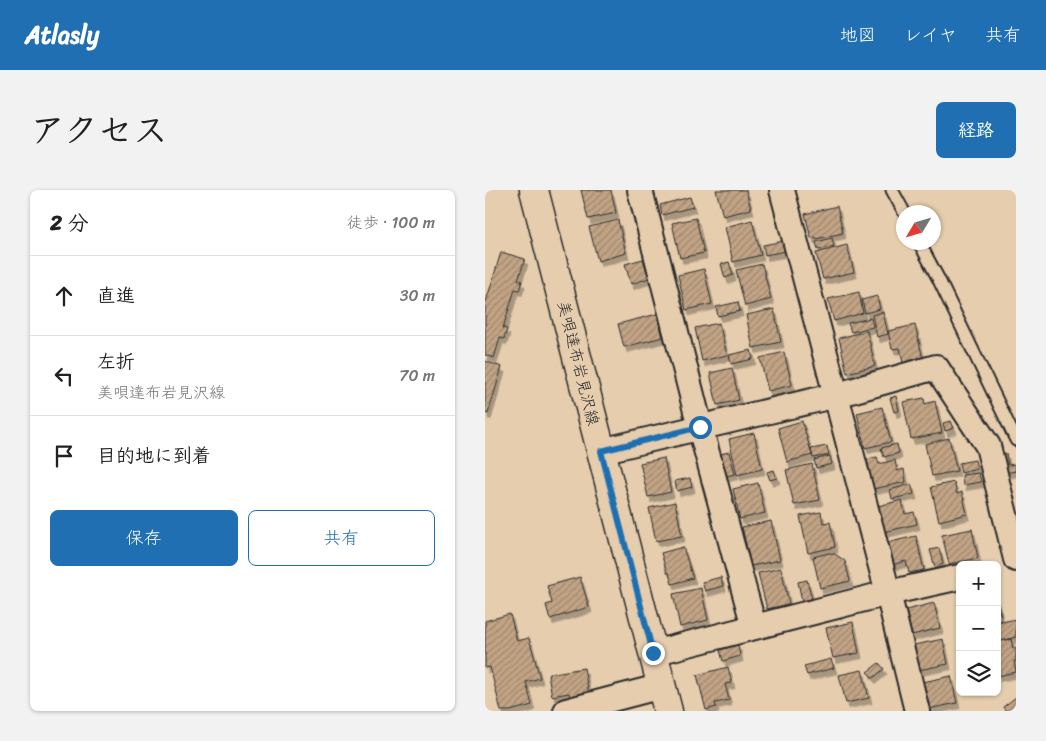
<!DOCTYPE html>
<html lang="ja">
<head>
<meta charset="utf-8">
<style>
  body { margin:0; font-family:Sriracha,"Klee One",sans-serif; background:#f2f2f2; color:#202124 }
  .controls { position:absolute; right:15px; bottom:15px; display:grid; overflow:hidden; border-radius:8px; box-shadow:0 1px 4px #0004 }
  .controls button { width:45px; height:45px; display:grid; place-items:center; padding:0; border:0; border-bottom:1px solid #e0e0e0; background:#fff; color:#202124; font:25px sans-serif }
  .compass { position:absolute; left:411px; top:15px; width:45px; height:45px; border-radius:50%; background:#fff; box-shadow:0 1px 4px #0004; rotate:232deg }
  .stop { position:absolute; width:15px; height:15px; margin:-11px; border:4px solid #1f6fb2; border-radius:50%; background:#fff }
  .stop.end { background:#1f6fb2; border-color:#fff; box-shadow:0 1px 5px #0008 }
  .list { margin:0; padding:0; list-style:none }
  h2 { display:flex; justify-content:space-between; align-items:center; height:65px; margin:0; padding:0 20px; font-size:21px }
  h2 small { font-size:16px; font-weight:400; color:#757577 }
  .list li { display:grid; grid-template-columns:32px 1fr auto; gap:15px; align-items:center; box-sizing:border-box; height:80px; padding:0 20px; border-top:1px solid #e0e0e0 }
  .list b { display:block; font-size:19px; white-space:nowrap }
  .list p { margin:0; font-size:16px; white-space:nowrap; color:#757577 }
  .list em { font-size:16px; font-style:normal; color:#757577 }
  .actions { display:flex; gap:10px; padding:15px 20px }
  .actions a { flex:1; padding:11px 0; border:1px solid #1f6fb2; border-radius:8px; text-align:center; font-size:18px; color:#1f6fb2 }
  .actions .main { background:#1f6fb2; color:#fff }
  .icon { flex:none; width:28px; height:28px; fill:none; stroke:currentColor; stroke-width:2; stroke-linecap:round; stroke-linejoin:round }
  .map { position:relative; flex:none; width:531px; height:521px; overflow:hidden; border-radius:8px }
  header { display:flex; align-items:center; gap:30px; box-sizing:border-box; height:70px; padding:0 25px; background:#1f6fb2; color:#fff }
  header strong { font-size:24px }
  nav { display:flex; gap:28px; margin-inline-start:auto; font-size:18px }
  .intro { display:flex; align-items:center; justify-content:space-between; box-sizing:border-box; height:120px; padding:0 30px }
  h1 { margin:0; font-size:35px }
  .button { padding:12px 22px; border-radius:8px; background:#1f6fb2; color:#fff; font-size:18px; font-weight:700 }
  main { display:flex; gap:30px; padding:0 30px }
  aside { flex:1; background:#fff; border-radius:8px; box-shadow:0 1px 4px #0004 }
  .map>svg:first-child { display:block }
</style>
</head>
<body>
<header>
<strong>Atlasly</strong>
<nav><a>地図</a><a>レイヤ</a><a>共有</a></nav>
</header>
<div class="intro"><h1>アクセス</h1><a class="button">経路</a></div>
<main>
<aside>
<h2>2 分<small>徒歩 · 100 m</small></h2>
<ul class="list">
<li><svg class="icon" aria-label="ahead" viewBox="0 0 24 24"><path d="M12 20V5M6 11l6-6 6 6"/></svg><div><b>直進</b></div><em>30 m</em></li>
<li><svg class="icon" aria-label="left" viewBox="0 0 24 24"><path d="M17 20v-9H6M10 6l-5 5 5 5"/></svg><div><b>左折</b><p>美唄達布岩見沢線</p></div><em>70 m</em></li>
<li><svg class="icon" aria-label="arrive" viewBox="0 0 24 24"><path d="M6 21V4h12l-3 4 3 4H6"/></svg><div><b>目的地に到着</b></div></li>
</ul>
<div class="actions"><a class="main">保存</a><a>共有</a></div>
</aside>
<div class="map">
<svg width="531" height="521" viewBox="0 0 531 521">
  <defs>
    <pattern id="building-hatch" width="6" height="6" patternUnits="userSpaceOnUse" patternTransform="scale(1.25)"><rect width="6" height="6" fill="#c2a485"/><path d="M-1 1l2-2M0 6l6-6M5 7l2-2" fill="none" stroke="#9e866d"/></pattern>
    <filter id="shadow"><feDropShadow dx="3" dy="5.5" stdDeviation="0" flood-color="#0004"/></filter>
  </defs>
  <rect width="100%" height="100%" fill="#e5cdae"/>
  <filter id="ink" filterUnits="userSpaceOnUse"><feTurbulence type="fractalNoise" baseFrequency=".02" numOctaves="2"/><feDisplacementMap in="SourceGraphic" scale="10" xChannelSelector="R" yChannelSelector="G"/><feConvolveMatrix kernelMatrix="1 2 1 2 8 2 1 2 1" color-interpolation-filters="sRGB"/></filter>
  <g filter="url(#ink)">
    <!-- building -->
    <g fill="url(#building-hatch)" stroke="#2b2b2b" filter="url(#shadow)">
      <polygon points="96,0 126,0 131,23 103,29"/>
      <polygon points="231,0 261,0 266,19 238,26"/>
      <polygon points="205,7 208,17 177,25 175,15"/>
      <polygon points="352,16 358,43 331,49 331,47 326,48 320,24"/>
      <polygon points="211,28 219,63 195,68 187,33"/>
      <polygon points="133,30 141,63 113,71 104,37"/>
      <polygon points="267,30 276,65 248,72 240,37"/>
      <polygon points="347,48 349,56 333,60 331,52"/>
      <polygon points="299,51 301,61 280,65 278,55"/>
      <polygon points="362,55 369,82 338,89 331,63"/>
      <polygon points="16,62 40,69 33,90 37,91 34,100 30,99 18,138 22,139 19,149 15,148 9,168 0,165 0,115"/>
      <polygon points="158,69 164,88 146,94 140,74"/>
      <polygon points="244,72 248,85 240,88 236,74"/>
      <polygon points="277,74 286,109 260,116 251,80"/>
      <polygon points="219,79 227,114 201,120 193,85"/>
      <polygon points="374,102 378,123 349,131 343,109"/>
      <polygon points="392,106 395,119 380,123 377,110"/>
      <polygon points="253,112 255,121 233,126 231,117"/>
      <polygon points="289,119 296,152 268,158 261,125"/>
      <polygon points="398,122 403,144 392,147 387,125"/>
      <polygon points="172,124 178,147 139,157 133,134"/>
      <polygon points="386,128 388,137 366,142 363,133"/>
      <polygon points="234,133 242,165 217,171 210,138"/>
      <polygon points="430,135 438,169 418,173 415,158 407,159 403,141"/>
      <polygon points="382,141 390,176 362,183 354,148"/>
      <polygon points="266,160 268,169 246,174 244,165"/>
      <polygon points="299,162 307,195 283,201 275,168"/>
      <polygon points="0,171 17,177 3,224 0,223"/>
      <polygon points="247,178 254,210 232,215 225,183"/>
      <polygon points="411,206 414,221 409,222 405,208"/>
      <polygon points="439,208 440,214 450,211 457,243 426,249 418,212"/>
      <polygon points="397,217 406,252 380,258 372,223"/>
      <polygon points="317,231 327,265 302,272 293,238"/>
      <polygon points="466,231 469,238 460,241 458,233"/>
      <polygon points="269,243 277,279 252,285 244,249"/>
      <polygon points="464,248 472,281 447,286 440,254"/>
      <polygon points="412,254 414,263 399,267 396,258"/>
      <polygon points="342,256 344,265 328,268 326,259"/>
      <polygon points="244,262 250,284 241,286 235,264"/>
      <polygon points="521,263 523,275 530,274 531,281 519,283 516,264"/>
      <polygon points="345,266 347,274 331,278 329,270"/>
      <polygon points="392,267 394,274 410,270 412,281 419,279 421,292 388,299 382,269"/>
      <polygon points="179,268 186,302 163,307 155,273"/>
      <polygon points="490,270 492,279 476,283 474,273"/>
      <polygon points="327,274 335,310 309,315 301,280"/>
      <polygon points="289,280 292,288 285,290 282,282"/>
      <polygon points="494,283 496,292 478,295 477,285"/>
      <polygon points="205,288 207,297 192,301 190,291"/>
      <polygon points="469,292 472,304 477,302 482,324 454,331 446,297"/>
      <polygon points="273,293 280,323 255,329 248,299"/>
      <polygon points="426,294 429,304 407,309 405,300"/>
      <polygon points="417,310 420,324 429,322 432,334 399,342 393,316"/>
      <polygon points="190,312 197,346 171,351 164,318"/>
      <polygon points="336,322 338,333 345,332 350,357 323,363 315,326"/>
      <polygon points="286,331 295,370 266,376 257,337"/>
      <polygon points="487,339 493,368 464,374 457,345"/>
      <polygon points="431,346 439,380 424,383 421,371 406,375 401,353"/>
      <polygon points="198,357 208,388 187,394 184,383 182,383 176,363"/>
      <polygon points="454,358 458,374 450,377 445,360"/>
      <polygon points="344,363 350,364 360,371 365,391 335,398 328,367"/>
      <polygon points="296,378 304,414 282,419 273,383"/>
      <polygon points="95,387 104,417 65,429 61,415 67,413 62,396"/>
      <polygon points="236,387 238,396 220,401 217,392"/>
      <polygon points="322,390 327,409 317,411 313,392"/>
      <polygon points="216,398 223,430 195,437 188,404"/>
      <polygon points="512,410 517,431 512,433"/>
      <polygon points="449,413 455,438 427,445 421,420"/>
      <polygon points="25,424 32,451 44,448 55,488 41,492 47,515 25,521 16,521 5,477 0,478 0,431"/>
      <polygon points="531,429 531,447 516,451 512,433"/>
      <polygon points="368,432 374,463 348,468 341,438"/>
      <polygon points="458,449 463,474 434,480 429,455"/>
      <polygon points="526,449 528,459 531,458 531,471 529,471 531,482 512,486 512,452"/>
      <polygon points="253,455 255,466 238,471 235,460"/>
      <polygon points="346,469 349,478 322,485 319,476"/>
      <polygon points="394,473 399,479 388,488 382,482"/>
      <polygon points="243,477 247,493 240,494 244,510 230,513 231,517 221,520 212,485"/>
      <polygon points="99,478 104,504 85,507 84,503 67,506 63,484"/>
      <polygon points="377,480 384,508 361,513 354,485"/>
      <polygon points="466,486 472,513 443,519 438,492"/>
      <polygon points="531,507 531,521 521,521 518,517"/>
    </g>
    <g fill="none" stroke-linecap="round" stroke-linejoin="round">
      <defs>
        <g id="lane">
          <polyline points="407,0 419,22"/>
          <polyline points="434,52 453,88 531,250"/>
        </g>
        <g id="street">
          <polyline points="155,0 215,237 269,437"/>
          <polyline points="297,0 403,403 432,521"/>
          <polyline points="116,261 352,205 451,177 503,256 531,369"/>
          <polyline points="168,463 403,403 475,387"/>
          <polyline points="81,521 177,496"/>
        </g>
        <polyline id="secondary" points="49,0 183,521"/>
      </defs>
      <!-- lane casing -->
      <use href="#lane" stroke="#2b2b2b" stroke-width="15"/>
      <!-- street casing -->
      <use href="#street" stroke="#2b2b2b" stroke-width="28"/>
      <!-- secondary casing -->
      <use href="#secondary" stroke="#2b2b2b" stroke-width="31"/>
      <!-- lane -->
      <use href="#lane" stroke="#e5cdae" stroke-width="11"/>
      <!-- street -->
      <use href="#street" stroke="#e5cdae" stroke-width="24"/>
      <!-- secondary -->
      <use href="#secondary" stroke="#e5cdae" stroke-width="28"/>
    </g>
  </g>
  <g fill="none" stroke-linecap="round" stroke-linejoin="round" filter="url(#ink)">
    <!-- route -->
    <polyline stroke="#1f6fb2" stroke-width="6" points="168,463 116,261 215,237"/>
  </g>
  <g text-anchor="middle" stroke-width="5" stroke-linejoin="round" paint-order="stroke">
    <!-- street labels -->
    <g font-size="16" fill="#2b2b2b" stroke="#e5cdae">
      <text transform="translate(94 173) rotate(76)" y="6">美唄達布岩見沢線</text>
    </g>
  </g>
</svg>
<div class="controls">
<button>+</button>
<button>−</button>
<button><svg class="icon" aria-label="layers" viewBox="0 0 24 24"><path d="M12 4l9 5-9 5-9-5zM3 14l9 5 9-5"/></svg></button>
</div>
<svg class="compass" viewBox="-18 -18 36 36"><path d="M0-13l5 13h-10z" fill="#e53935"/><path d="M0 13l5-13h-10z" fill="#757577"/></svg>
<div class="stop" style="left:215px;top:237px"></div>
<div class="stop end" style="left:168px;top:463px"></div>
</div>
</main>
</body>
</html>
